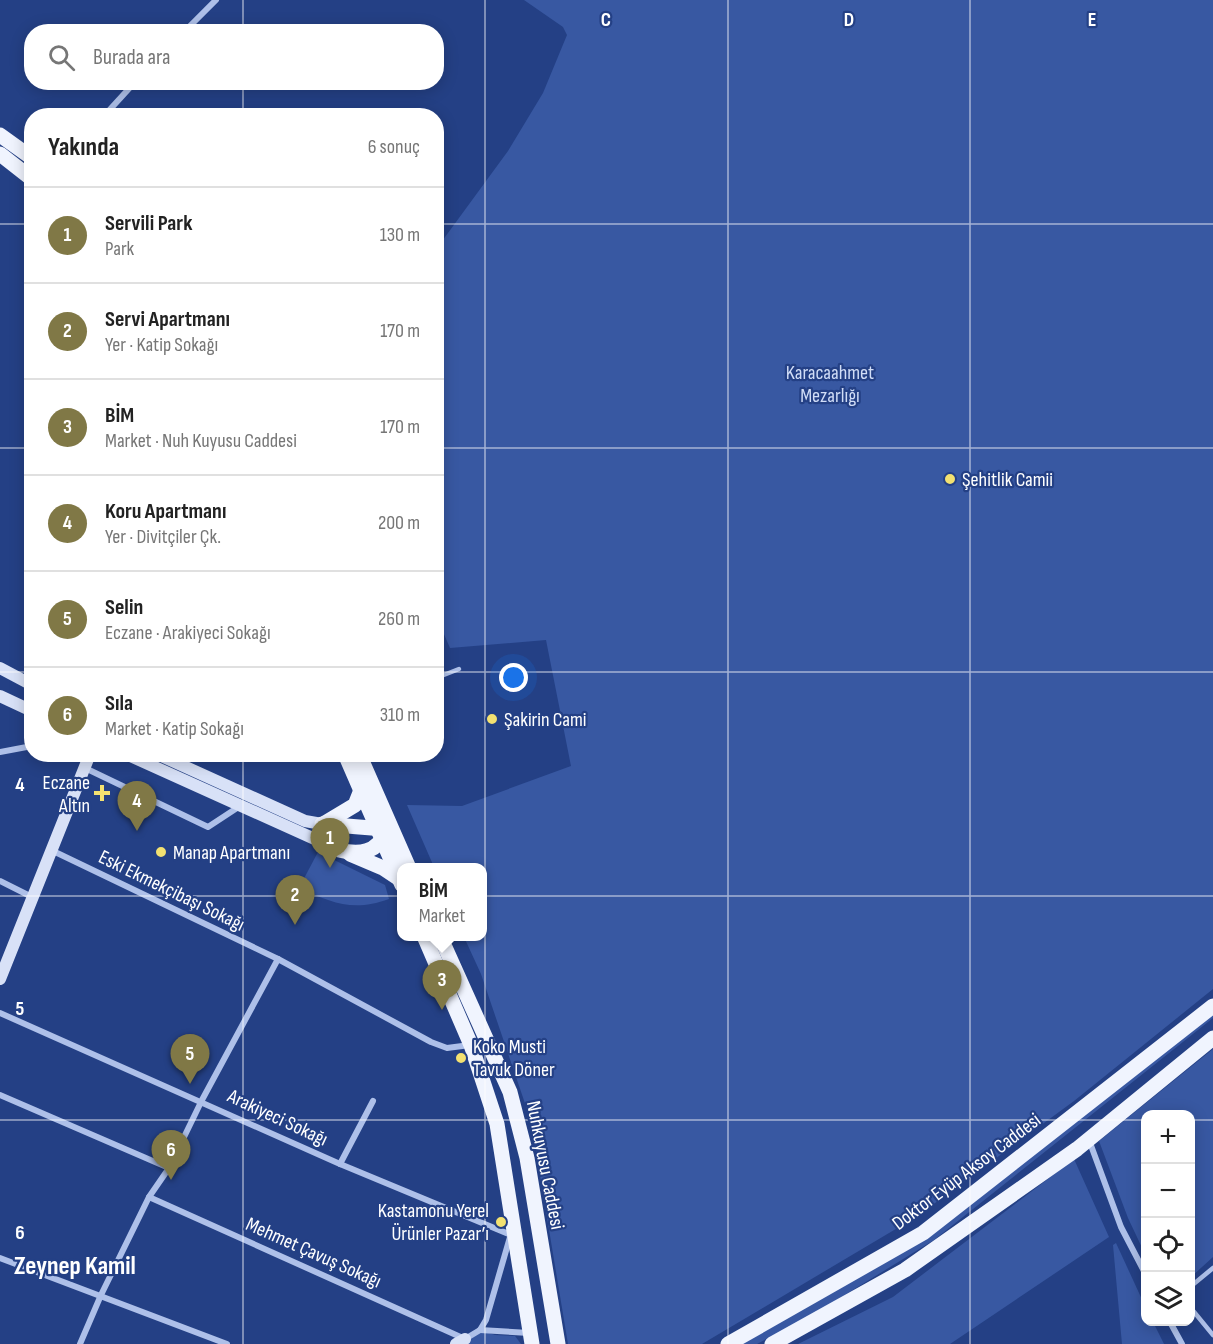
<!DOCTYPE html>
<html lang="tr">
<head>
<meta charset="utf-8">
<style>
  body { margin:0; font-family:"Sofia Sans Condensed",sans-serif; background:#f2f2f2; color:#222 }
  .controls { position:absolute; right:18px; bottom:18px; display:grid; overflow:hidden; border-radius:12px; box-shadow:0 3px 15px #0003 }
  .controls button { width:54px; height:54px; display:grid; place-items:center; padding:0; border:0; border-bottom:2px solid #e0e0e0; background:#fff; color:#222; font:30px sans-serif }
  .you { position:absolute; left:514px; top:678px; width:21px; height:21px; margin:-15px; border:4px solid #fff; border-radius:50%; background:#1a73e8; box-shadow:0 0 0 9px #1a73e833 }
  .badge { display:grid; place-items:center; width:39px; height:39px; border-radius:50%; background:#807846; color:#fff; font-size:20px; font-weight:700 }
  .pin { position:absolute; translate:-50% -50px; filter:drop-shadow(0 2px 3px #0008) }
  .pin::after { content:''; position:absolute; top:32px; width:21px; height:18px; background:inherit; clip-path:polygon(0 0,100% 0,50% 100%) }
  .popup { position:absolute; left:397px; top:863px; width:90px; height:78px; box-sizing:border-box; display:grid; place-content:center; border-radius:12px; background:#fff; filter:drop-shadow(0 2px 4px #0005); font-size:20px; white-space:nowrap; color:#767676 }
  .popup b { font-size:22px; color:#222 }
  .popup::after { content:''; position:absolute; left:50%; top:100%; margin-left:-12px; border:12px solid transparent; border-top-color:#fff }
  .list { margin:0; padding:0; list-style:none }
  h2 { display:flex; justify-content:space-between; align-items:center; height:78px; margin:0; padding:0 24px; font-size:26px }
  h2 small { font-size:20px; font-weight:400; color:#767676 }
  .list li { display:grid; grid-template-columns:39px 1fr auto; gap:18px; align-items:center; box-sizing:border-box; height:96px; padding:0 24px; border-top:2px solid #e0e0e0 }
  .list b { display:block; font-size:22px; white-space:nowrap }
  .list p { margin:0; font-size:20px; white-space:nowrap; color:#767676 }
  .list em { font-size:20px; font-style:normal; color:#767676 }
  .icon { flex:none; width:33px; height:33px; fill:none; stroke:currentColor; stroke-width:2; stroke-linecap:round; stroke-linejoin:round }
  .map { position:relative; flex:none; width:1213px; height:1344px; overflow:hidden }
  .search { position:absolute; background:#fff; box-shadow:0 3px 15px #0003; left:24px; top:24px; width:420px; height:66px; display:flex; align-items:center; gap:15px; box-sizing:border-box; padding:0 21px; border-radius:24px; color:#767676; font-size:22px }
  .panel { position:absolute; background:#fff; box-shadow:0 3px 15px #0003; left:24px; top:108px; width:420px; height:654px; border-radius:24px }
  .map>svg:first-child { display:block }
</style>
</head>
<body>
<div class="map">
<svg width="1213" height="1344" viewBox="0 0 1213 1344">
  <rect width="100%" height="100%" fill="#244085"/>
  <!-- green -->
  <g fill="#3858a2">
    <polygon points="524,0 1213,0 1213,989 1074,1101 916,1217 702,1344 568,1344 531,1121 481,974 464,937 482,936 482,868 434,867 407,805 462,806 571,766 546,640 450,648 437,618 436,544 439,537 436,528 437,248 508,151 543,93 567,35 563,27"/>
    <path d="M318,852L385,885L389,899C353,912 332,903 299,888Z"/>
    <polygon points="1213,1010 1213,1018 934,1240 817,1312 757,1344 739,1344 891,1257"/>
    <polygon points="1213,1049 1213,1257 1191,1277 1190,1114 1146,1114 1145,1254 1128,1218 1099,1141"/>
    <polygon points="1074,1159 1109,1237 950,1344 798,1344 893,1297"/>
    <polygon points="1116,1243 1145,1306 1146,1322 1153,1322 1164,1344 1122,1344 1113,1245"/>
    <polygon points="477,1329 495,1335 515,1336 521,1344 452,1344"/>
  </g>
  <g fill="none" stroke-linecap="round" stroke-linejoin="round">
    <!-- lane -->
    <g stroke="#aec0e9" stroke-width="4.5">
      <polyline points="436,678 459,669"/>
      <polyline points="1190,1287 1213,1268"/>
      <polyline points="1190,1307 1213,1335"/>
    </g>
    <!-- street -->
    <g stroke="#aec0e9" stroke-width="6">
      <polyline points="184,32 216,0"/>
      <polyline points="104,116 135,82"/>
      <polyline points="0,752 32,746"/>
      <polyline points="85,768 208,827 240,806"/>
      <polyline points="53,851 278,959 431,1042 447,1048 470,1045"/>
      <polyline points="0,881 34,898"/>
      <polyline points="0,1013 340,1164 511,1235"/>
      <polyline points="0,1095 169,1168"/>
      <polyline points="1089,1140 1121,1227 1146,1275"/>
      <polyline points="340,1164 373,1101"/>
      <polyline points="149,1197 465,1339 480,1330 486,1320 510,1237"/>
      <polyline points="0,1258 227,1344"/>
      <polyline points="1170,1322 1182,1344"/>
      <polyline points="480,1330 529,1333"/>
      <polyline points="80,1344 101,1295 149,1197 169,1168 202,1100 278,959"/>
    </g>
    <!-- secondary -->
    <g stroke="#d8e1f7" stroke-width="12">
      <polyline points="0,668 32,685"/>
      <polyline points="0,696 32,711"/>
      <polyline points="126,754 339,850"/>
      <polyline points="157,754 305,821 322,824"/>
      <polyline points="0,979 90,754"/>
      <polyline points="456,1344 465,1339"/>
    </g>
    <!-- primary -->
    <g stroke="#f0f4fe" stroke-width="15">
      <polyline points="0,135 32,158"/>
      <polyline points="0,154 32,179"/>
      <polyline points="345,754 402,885"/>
      <polyline points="359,754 409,868"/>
      <polyline points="325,823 355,805 361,790"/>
      <polyline points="322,824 384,829"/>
      <path d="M339,850C359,855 377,853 386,832"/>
      <polyline points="350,854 383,868 398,878"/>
      <polyline points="424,936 471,1045 497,1124 532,1344"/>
      <polyline points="440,936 510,1092 527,1158 558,1344"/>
      <polyline points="728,1344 923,1233 1213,1006"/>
      <polyline points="772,1344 905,1270 1077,1149 1213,1038"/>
    </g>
  </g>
  <!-- grid -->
  <path fill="none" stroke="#fff" stroke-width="1.5" stroke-opacity="0.55" d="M243,0V32M485,0V1344M728,0V1344M970,0V1344M243,82V116M0,224H32M436,224H1213M0,448H32M436,448H1213M0,672H32M436,672H1213M243,754V1344M0,896H1213M0,1120H1146M1190,1120H1213"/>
  <!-- markers -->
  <g fill="#f3e171" stroke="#244085" stroke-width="2">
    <circle cx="950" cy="479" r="6"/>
    <circle cx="492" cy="719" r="6"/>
    <path d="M99 784h6v6h6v6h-6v6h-6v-6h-6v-6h6z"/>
    <circle cx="161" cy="852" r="6"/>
    <circle cx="461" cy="1058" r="6"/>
    <circle cx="501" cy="1222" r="6"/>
  </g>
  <g text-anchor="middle" stroke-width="4.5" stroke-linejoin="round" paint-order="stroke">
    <!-- park labels -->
    <g font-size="20" fill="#d1ddf7" stroke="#244085">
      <text x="830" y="379">Karacaahmet<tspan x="830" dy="23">Mezarlığı</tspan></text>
    </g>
    <!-- poi labels -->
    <g font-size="20" fill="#fff" stroke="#244085" text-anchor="start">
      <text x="962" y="486">Şehitlik Camii</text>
      <text x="504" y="726">Şakirin Cami</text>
      <text x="90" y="789" text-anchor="end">Eczane<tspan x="90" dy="23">Altın</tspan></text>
      <text x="173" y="859">Manap Apartmanı</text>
      <text x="473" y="1053">Koko Musti<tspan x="473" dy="23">Tavuk Döner</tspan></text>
      <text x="489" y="1217" text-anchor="end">Kastamonu Yerel<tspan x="489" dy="23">Ürünler Pazar’ı</tspan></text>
    </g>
    <!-- street labels -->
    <g font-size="20" fill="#fff" stroke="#244085">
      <text transform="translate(172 890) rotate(26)" y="7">Eski Ekmekçibaşı Sokağı</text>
      <text transform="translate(278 1117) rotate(25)" y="7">Arakiyeci Sokağı</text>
      <text transform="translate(546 1165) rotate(79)" y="7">Nuhkuyusu Caddesi</text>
      <text transform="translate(966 1171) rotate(-37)" y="7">Doktor Eyüp Aksoy Caddesi</text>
      <text transform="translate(314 1252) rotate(24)" y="7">Mehmet Çavuş Sokağı</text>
    </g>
    <!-- district labels -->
    <g font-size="26" font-weight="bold" fill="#fff" stroke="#244085">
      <text x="75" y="1274">Zeynep Kamil</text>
    </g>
  </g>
  <g font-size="20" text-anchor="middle" font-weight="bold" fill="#fff" stroke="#244085" stroke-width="4.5" stroke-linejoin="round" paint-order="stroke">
    <text x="606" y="26">C</text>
    <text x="849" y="26">D</text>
    <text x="1092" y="26">E</text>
    <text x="20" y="791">4</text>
    <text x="20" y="1015">5</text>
    <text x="20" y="1239">6</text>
  </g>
</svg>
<div class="controls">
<button>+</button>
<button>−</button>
<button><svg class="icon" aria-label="locate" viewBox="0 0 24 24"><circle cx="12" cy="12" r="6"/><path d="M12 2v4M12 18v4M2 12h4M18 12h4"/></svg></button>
<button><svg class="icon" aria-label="layers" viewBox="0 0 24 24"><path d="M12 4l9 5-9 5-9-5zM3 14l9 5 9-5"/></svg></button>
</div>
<div class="you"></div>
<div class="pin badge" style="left:330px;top:868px">1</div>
<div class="pin badge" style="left:295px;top:925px">2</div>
<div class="pin badge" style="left:442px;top:1010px">3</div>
<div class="popup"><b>BİM</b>Market</div>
<div class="pin badge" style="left:137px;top:831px">4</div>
<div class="pin badge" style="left:190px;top:1084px">5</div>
<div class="pin badge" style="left:171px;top:1180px">6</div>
<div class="search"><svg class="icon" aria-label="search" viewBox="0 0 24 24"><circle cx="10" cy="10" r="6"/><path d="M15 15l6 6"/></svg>Burada ara</div>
<section class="panel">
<h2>Yakında<small>6 sonuç</small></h2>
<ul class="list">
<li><span class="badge">1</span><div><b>Servili Park</b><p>Park</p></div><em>130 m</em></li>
<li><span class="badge">2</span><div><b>Servi Apartmanı</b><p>Yer · Katip Sokağı</p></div><em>170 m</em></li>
<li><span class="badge">3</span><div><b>BİM</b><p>Market · Nuh Kuyusu Caddesi</p></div><em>170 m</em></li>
<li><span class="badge">4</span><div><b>Koru Apartmanı</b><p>Yer · Divitçiler Çk.</p></div><em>200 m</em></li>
<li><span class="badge">5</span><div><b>Selin</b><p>Eczane · Arakiyeci Sokağı</p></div><em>260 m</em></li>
<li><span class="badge">6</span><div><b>Sıla</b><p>Market · Katip Sokağı</p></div><em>310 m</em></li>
</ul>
</section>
</div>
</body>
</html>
